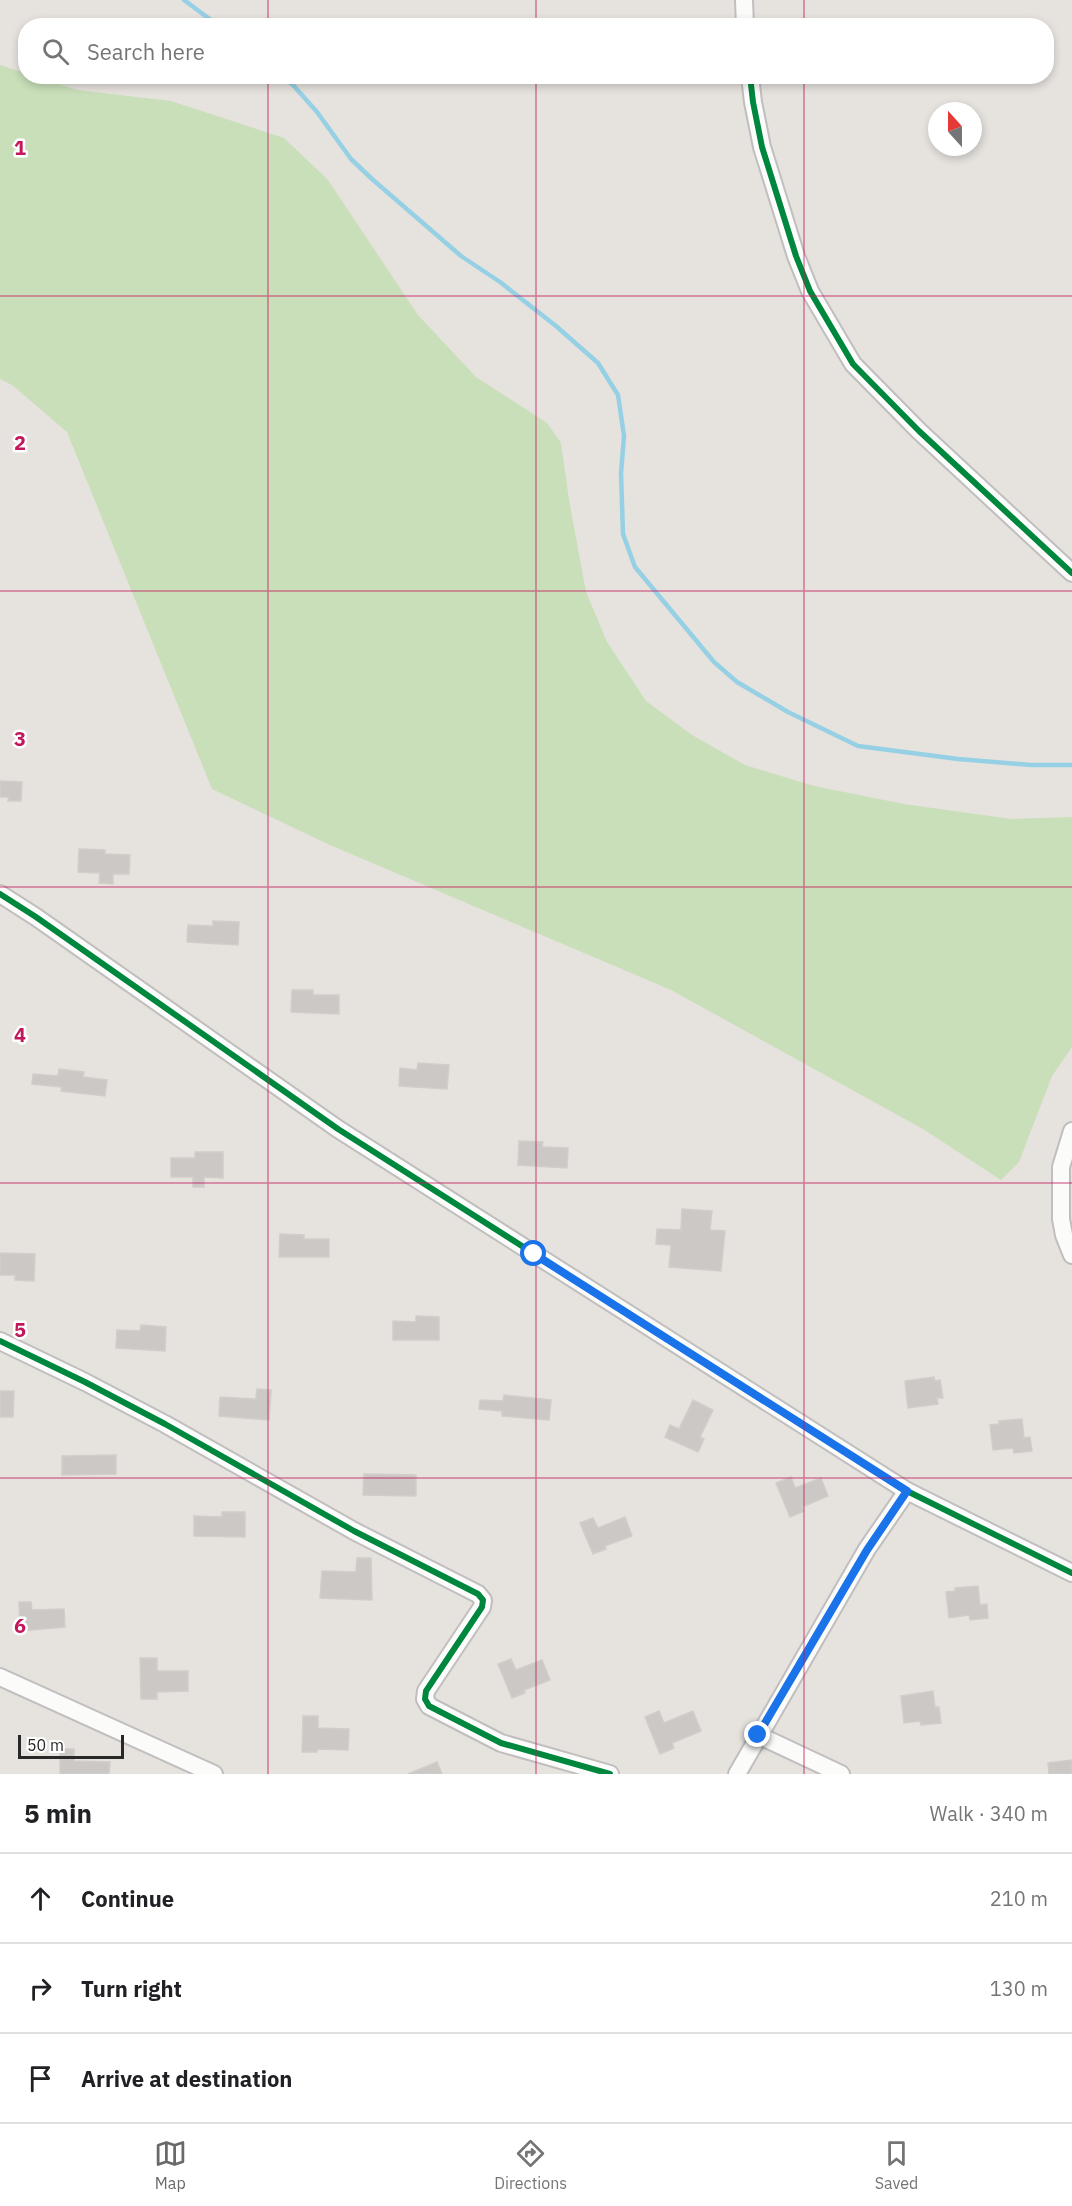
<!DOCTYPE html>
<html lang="en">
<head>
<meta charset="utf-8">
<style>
  body { margin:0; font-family:"IBM Plex Sans",sans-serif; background:#f2f2f2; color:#202124 }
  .compass { position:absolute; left:928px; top:102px; width:54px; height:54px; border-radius:50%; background:#fff; box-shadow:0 3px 9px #0003; rotate:339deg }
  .scale { position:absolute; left:18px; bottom:15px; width:106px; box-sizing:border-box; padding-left:6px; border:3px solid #282828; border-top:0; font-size:16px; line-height:21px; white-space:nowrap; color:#282828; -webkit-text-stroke:4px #fff; paint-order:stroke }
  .stop { position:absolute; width:18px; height:18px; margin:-14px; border:4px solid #1a73e8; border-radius:50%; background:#fff }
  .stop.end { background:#1a73e8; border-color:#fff; box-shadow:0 2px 6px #0008 }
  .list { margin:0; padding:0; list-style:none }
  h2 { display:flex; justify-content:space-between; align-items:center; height:78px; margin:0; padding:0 24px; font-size:26px }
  h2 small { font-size:20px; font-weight:400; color:#757577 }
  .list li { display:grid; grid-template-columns:39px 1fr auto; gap:18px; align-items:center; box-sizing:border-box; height:90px; padding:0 24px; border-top:2px solid #e0e0e0 }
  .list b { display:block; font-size:22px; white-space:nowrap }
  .list em { font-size:20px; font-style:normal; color:#757577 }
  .icon { flex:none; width:33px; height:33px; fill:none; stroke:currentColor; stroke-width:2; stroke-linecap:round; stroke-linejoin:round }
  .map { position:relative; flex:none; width:1072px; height:1774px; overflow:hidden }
  .search { position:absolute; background:#fff; box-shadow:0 3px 9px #0003; left:18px; right:18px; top:18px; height:66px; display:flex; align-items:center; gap:15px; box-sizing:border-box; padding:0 21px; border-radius:24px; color:#757577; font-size:22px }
  .sheet { height:348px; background:#fff }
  nav { display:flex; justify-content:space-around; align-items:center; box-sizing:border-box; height:84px; border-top:2px solid #e0e0e0; background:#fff; font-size:16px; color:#757577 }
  nav a { display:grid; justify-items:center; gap:3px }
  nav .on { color:#6a6968 }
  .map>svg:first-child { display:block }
</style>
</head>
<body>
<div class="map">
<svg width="1072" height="1774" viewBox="0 0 1072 1774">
  <rect width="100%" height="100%" fill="#e6e2de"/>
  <!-- green -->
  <polygon fill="#c9dfb9" points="0,65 25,73 26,76 36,77 77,90 171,101 284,138 328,180 418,315 476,377 547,423 561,443 569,500 586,592 607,642 646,701 692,735 745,765 814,786 904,804 1011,819 1072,817 1072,1047 1052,1076 1019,1162 1001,1180 923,1129 671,990 330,845 212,789 67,432 12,385 0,379"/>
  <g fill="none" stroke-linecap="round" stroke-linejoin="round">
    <!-- stream -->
    <g stroke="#96d0e4" stroke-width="4.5">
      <polyline points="184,0 219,26"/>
      <polyline points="281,76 293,85 317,112 351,159 372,179 461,256 500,282 556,326 598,363 618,395 624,436 621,473 623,534 635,567 714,662 737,682 788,712 858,746 958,759 1031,765 1072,765"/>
    </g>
  </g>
  <!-- building -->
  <g fill="#cbc8c5" stroke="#d1ceca" stroke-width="1.5">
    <polygon points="0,781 22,782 21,801 8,801 9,797 0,797"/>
    <polygon points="79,849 105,850 105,854 130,855 129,874 113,874 113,884 99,883 100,873 78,872"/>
    <polygon points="213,921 239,922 238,945 187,942 188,925 213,926"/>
    <polygon points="292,990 313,990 313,995 339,995 339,1014 291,1012"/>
    <polygon points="418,1063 449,1065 447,1089 399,1086 400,1068 417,1070"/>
    <polygon points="59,1069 84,1072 83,1077 107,1080 105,1096 61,1091 62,1087 32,1084 33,1074 58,1076"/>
    <polygon points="519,1141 543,1142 542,1147 568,1148 567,1168 518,1165"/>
    <polygon points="195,1152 223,1152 223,1178 204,1177 204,1187 193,1187 193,1177 171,1177 171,1158 195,1158"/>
    <polygon points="682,1209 712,1211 710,1230 725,1231 721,1271 669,1267 671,1245 656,1244 657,1229 681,1230"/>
    <polygon points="280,1234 304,1235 304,1239 329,1239 329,1257 279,1257"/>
    <polygon points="0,1253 35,1254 34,1281 15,1280 15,1275 0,1275"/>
    <polygon points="416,1316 439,1317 439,1340 393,1340 393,1321 416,1322"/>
    <polygon points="141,1325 166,1327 165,1351 116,1348 117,1330 140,1331"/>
    <polygon points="934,1377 935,1381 940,1380 943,1398 937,1398 938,1404 908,1408 905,1381"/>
    <polygon points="257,1389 271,1390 269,1420 219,1416 220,1397 256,1399"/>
    <polygon points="0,1391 14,1391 13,1417 0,1417"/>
    <polygon points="504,1395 551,1400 549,1420 502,1416 502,1411 479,1409 480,1400 503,1401"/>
    <polygon points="693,1400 713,1410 700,1437 704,1439 698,1452 665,1437 670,1425 679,1429"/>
    <polygon points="1022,1419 1024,1438 1030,1437 1032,1451 1014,1453 1013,1448 993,1450 990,1425 999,1424 999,1421"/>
    <polygon points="116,1455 116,1474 62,1475 62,1456"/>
    <polygon points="364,1474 416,1475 416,1496 363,1495"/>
    <polygon points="791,1477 795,1488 821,1478 828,1496 802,1507 804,1511 790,1517 776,1483"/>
    <polygon points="222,1512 245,1512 245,1537 194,1536 194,1516 222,1517"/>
    <polygon points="625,1517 632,1536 605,1546 606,1549 593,1554 580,1523 593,1518 598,1528"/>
    <polygon points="357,1558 371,1558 372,1600 320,1598 322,1571 356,1572"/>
    <polygon points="978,1586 980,1605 987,1604 988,1618 970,1620 969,1615 949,1618 946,1592 955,1591 955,1588"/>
    <polygon points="19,1602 31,1602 32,1610 64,1609 65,1627 20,1631"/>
    <polygon points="140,1658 157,1658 157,1671 188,1671 188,1691 157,1692 157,1699 141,1699"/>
    <polygon points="511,1659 516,1670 542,1660 550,1680 524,1690 525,1693 512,1698 498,1664"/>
    <polygon points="933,1691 935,1707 939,1707 941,1723 921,1725 920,1721 904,1723 901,1696"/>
    <polygon points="659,1711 664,1723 693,1711 701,1731 672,1743 674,1748 660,1754 645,1717"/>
    <polygon points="303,1716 318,1716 318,1728 349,1729 348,1750 317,1749 317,1752 302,1752"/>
    <polygon points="60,1749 74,1749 74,1761 110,1762 109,1774 60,1774"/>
    <polygon points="1072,1760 1072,1774 1049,1774 1048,1763"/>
    <polygon points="437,1762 442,1774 408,1774"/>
  </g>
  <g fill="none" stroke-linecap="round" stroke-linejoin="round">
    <defs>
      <g id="minor">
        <polyline points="744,0 745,26"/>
        <polyline points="750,76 753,102 762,147 796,256 810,291 853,364 919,431 1072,573"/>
        <polyline points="0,894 36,917 338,1129 907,1491 1072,1573"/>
        <polyline points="1072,1131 1061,1167 1061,1219 1064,1235 1072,1255"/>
        <polyline points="0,1341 85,1382 165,1424 354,1531 478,1594 483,1600 482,1607 426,1691 425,1699 429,1706 501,1743 610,1774"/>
        <polyline points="0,1677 214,1774"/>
        <polyline points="758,1735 841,1774"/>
        <polyline points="737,1774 867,1549 907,1491"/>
      </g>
    </defs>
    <!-- minor casing -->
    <use href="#minor" stroke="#c0bebf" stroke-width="20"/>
    <!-- minor -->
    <use href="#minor" stroke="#fbfbfa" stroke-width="16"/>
    <defs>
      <g id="cycleway">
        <polyline points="750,76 753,102 762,147 796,256 810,291 853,364 919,431 1072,573"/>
        <polyline points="0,894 36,917 338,1129 907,1491 1072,1573"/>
        <polyline points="0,1341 85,1382 165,1424 354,1531 478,1594 483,1600 482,1607 426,1691 425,1699 429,1706 501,1743 610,1774"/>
      </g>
    </defs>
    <!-- cycleway casing -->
    <use href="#cycleway" stroke="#fff" stroke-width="10"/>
    <!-- cycleway -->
    <use href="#cycleway" stroke="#00873e" stroke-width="6"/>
  </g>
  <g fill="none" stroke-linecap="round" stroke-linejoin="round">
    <!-- route -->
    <polyline stroke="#1a73e8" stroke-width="8" points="534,1254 907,1491 867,1550 758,1735"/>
  </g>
  <!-- grid -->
  <path fill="none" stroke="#c2185b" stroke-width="1.5" stroke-opacity="0.55" d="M268,0V26M536,0V26M804,0V26M268,76V1774M536,76V1774M804,76V1774M0,296H1072M0,591H1072M0,887H1072M0,1183H1072M0,1478H1072"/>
  <g font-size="20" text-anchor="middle" font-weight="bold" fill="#c2185b" stroke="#fff" stroke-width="5" stroke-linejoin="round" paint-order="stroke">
    <text x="20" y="155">1</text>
    <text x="20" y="450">2</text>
    <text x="20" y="746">3</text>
    <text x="20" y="1042">4</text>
    <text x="20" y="1337">5</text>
    <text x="20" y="1633">6</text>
  </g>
</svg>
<svg class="compass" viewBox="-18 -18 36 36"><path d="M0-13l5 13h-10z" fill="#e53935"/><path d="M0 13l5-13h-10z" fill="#757577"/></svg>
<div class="scale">50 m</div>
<div class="stop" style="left:534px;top:1254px"></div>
<div class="stop end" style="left:758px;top:1735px"></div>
<div class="search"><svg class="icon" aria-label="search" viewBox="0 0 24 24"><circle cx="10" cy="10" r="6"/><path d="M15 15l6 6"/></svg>Search here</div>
</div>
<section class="sheet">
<h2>5 min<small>Walk · 340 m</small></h2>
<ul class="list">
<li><svg class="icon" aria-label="ahead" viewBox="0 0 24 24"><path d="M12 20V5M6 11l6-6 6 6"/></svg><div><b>Continue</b></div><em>210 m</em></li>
<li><svg class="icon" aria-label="right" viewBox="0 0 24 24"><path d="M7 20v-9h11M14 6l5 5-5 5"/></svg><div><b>Turn right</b></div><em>130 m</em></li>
<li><svg class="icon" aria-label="arrive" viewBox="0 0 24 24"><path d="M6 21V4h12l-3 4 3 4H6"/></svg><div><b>Arrive at destination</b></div></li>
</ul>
</section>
<nav>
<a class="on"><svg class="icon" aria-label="map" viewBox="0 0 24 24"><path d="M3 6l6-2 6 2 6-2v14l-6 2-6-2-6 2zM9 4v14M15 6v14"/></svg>Map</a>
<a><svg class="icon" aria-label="directions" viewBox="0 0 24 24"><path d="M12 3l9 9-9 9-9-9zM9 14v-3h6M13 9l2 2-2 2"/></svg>Directions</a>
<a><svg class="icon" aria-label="saved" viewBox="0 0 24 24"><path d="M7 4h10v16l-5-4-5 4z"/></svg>Saved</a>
</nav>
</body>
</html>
